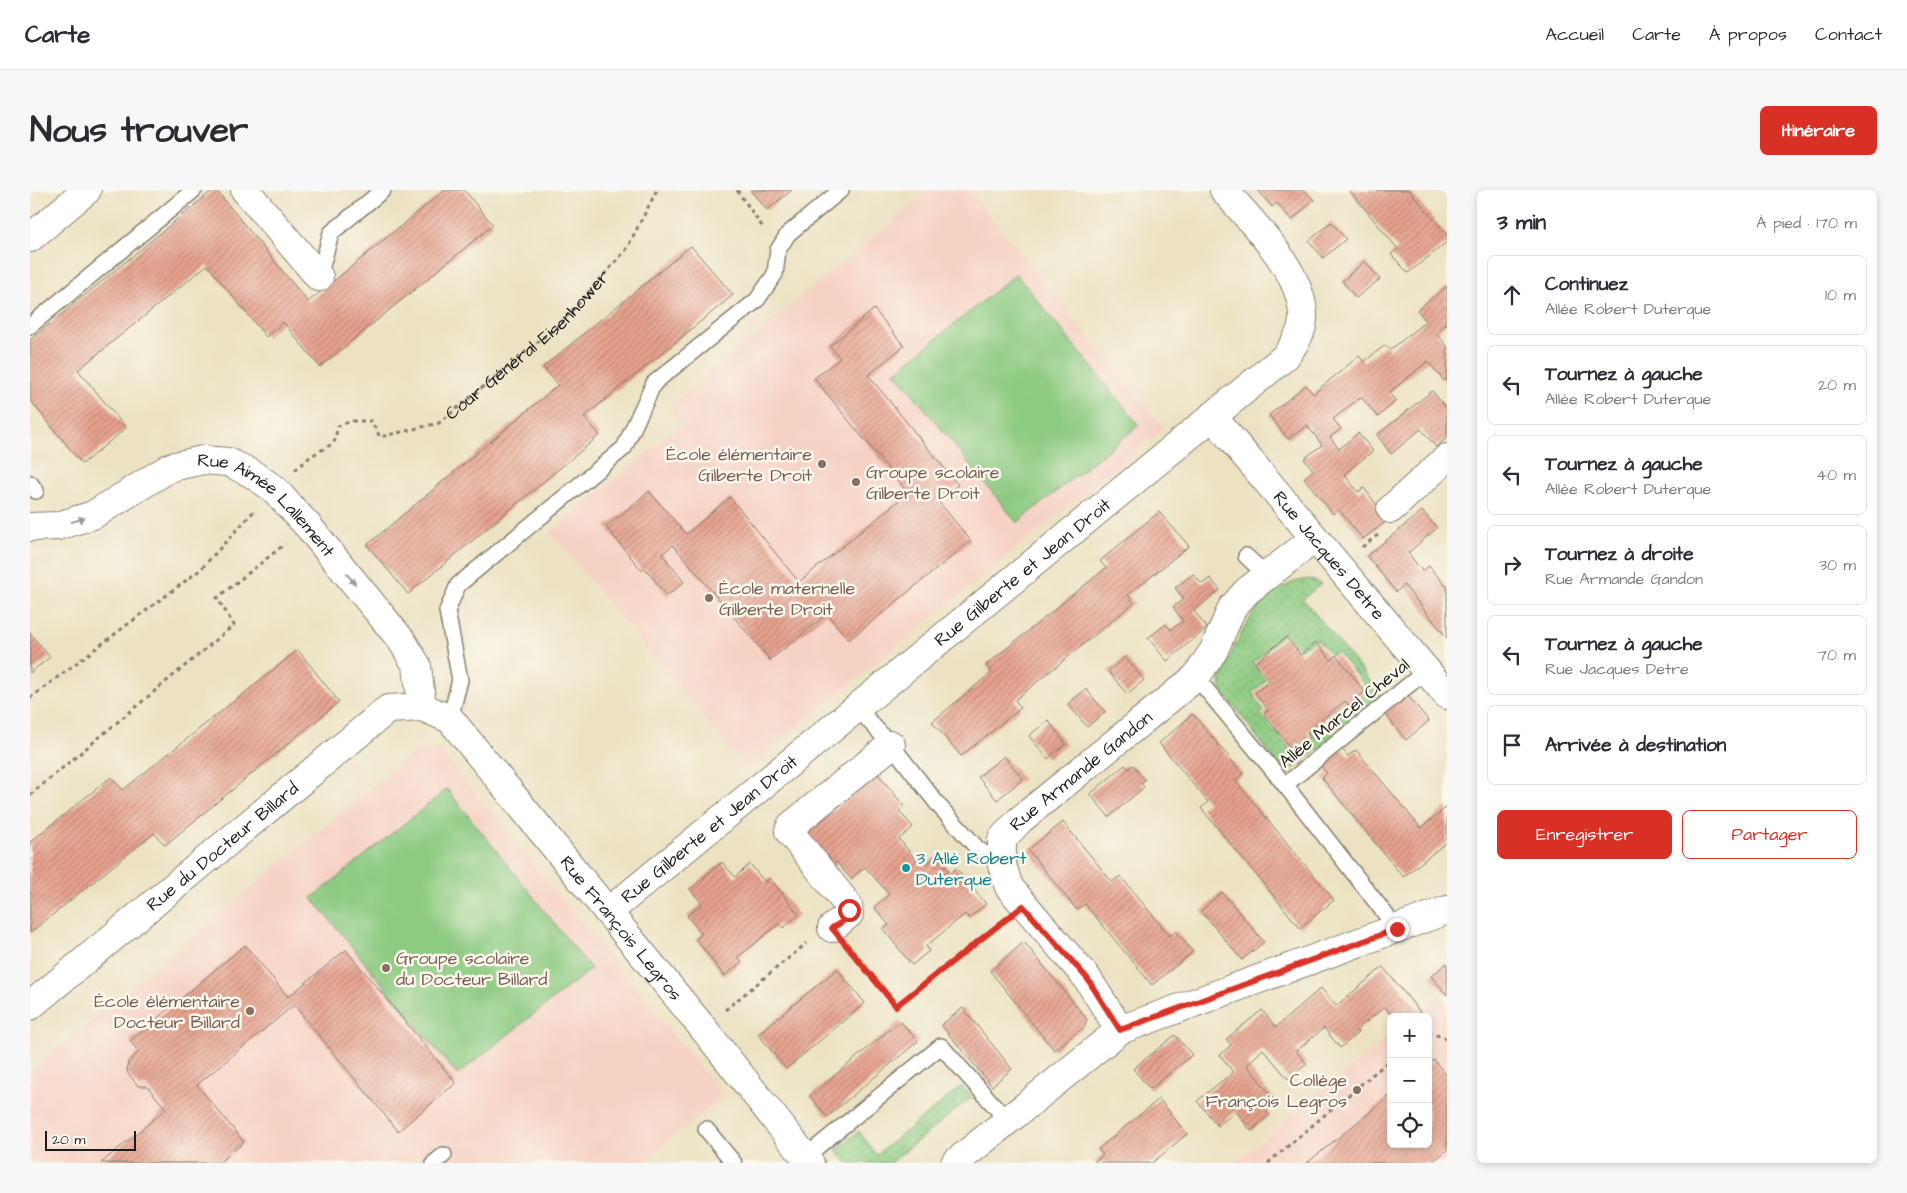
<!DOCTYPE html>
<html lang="fr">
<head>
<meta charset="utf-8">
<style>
  body { margin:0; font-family:"Architects Daughter",sans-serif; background:#f7f7f7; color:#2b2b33 }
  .controls { position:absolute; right:15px; bottom:15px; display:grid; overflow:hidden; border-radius:8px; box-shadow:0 2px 8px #0003 }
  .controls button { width:45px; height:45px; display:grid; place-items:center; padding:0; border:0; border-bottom:1px solid #e1e1e2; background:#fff; color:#2b2b33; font:25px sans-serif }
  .scale { position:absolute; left:15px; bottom:12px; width:91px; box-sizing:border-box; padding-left:5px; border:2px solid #1c1c1c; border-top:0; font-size:14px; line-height:18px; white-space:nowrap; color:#1c1c1c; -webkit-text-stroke:4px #fbf7ec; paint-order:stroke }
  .stop { position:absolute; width:15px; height:15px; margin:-11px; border:4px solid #d93025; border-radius:50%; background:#fff }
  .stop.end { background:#d93025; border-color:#fff; box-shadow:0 1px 5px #0008 }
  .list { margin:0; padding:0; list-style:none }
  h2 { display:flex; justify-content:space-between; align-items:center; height:65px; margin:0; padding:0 20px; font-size:21px }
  h2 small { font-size:16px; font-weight:400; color:#7c7c81 }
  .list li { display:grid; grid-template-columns:32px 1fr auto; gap:15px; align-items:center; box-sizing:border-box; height:80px; margin:0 10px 10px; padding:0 10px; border:1px solid #e1e1e2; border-radius:8px }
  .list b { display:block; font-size:19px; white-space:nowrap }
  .list p { margin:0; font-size:16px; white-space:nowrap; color:#7c7c81 }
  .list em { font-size:16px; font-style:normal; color:#7c7c81 }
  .actions { display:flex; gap:10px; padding:15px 20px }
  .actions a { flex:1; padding:11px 0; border:1px solid #d93025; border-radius:8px; text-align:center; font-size:18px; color:#d93025 }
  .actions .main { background:#d93025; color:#fff }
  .icon { flex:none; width:28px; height:28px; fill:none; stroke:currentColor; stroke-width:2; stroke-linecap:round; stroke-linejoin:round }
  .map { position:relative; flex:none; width:1417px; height:973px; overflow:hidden; border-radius:8px }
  header { display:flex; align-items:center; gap:30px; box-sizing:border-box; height:70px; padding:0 25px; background:#fff; border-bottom:1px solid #e1e1e2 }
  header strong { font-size:24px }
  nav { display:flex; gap:28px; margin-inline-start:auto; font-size:18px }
  .intro { display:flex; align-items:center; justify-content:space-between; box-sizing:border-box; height:120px; padding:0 30px }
  h1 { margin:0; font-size:35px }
  .button { padding:12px 22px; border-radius:8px; background:#d93025; color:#fff; font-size:18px; font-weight:700 }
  main { display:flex; gap:30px; padding:0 30px }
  aside { flex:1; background:#fff; border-radius:8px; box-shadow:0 2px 8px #0003 }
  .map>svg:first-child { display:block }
</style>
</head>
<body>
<header>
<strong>Carte</strong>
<nav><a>Accueil</a><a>Carte</a><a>À propos</a><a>Contact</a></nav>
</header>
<div class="intro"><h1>Nous trouver</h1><a class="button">Itinéraire</a></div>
<main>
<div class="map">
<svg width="1417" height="973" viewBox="0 0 1417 973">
  <defs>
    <pattern id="grass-dots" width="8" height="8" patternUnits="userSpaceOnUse" patternTransform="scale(1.25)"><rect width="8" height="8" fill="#8dcb82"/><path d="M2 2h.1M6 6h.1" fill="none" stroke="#79ae70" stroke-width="1.8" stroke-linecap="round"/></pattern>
    <pattern id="building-hatch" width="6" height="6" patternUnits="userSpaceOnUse" patternTransform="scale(1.25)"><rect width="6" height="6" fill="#e7a28e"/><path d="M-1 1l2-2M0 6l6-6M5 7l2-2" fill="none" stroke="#ba8373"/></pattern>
  </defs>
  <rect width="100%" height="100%" fill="#fbf7ec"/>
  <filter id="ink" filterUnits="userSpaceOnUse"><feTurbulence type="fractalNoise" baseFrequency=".02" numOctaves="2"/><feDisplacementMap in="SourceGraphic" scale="10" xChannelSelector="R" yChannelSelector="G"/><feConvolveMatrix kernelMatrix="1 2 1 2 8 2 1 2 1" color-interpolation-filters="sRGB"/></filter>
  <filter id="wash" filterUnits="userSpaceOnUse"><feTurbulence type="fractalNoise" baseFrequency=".0096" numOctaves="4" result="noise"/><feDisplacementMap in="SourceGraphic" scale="20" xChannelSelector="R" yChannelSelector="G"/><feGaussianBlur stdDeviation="1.12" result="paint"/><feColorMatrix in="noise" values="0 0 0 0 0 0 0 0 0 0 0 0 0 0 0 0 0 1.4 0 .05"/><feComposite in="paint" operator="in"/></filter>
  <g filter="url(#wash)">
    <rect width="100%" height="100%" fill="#ece2c2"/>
    <!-- built -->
    <g fill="#f6d2c5">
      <polygon points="900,0 938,0 1134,238 716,579 520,343 651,235 638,217"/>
      <polygon points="389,558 405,559 410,562 694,906 612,973 0,973 0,882"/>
      <polygon points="1410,805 1417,814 1417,973 1204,973 1361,845 1361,954 1398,954 1398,827 1384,827"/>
    </g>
    <!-- grass -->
    <g fill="url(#grass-dots)" stroke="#54744f">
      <path d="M1279,389L1291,394L1273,409L1355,509L1314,543L1302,527L1314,517L1319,519L1339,500L1307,462L1301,465L1287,449L1270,459L1255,442L1223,473L1236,491L1222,502L1234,521L1230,523L1264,564L1284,547L1280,542L1293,531L1305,546L1262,580L1249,576L1191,499L1190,491C1205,456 1222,408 1260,394C1266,391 1273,390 1279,389Z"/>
      <polygon points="932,896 942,907 860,973 818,973 806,960 829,941 846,965"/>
    </g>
    <!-- garden -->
    <g fill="#8dcb82" stroke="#54744f">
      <polygon points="986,84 1109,235 987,333 865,182"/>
      <polygon points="417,599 561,779 427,885 282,708"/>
    </g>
    <g id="blocks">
      <!-- building -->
      <g fill="url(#building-hatch)">
        <polygon points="183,0 186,0 278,112 415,0 434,0 463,35 290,177 253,132 236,147 177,75 48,180 96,238 52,274 0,210 0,150"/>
        <polygon points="720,0 762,0 737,20"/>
        <polygon points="1228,0 1275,0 1284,10 1262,30 1247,13 1242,17"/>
        <polygon points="1319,0 1379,0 1417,45 1417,52 1378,83 1361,64 1368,59"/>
        <polygon points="1301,32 1316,49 1293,68 1279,51"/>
        <polygon points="661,56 703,105 554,227 570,245 378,404 337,355 528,195 513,177"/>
        <polygon points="1335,71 1350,89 1326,108 1312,91"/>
        <polygon points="1417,96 1417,135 1416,133 1406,143 1417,156 1417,189 1414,191 1398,171 1359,203 1366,211 1348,227 1331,207 1303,229 1311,239 1300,247 1309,259 1328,243 1343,261 1314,284 1328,302 1334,298 1358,330 1333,349 1308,319 1303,324 1274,288 1283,280 1274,269 1292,255 1277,235 1258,249 1239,225 1276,195 1283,204 1329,166 1334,172 1355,155 1360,160 1396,131 1387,120"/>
        <polygon points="844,119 874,156 838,185 928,295 908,311 941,351 819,450 797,424 740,470 643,355 632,364 654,392 637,406 615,378 612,381 576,337 619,301 656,344 700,307 769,392 878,303 784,188 810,168 800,156"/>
        <polygon points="1402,201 1417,219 1417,248 1406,257 1391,239 1361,264 1347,245"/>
        <polygon points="1392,321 1407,338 1378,363 1392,381 1399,376 1416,396 1417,395 1417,448 1374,395 1366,402 1337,366"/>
        <polygon points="1129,322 1159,356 1098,405 1104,413 985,510 991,518 931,566 902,532 962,482 956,475 1076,378 1070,371"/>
        <polygon points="1163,384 1172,394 1180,388 1190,400 1164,421 1177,438 1137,471 1118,448 1136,434 1141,440 1153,431 1143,417 1154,409 1145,398"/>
        <polygon points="0,443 20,467 0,483"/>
        <polygon points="1256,447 1271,465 1286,452 1301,470 1306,465 1335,502 1318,515 1315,511 1277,542 1280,547 1263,561 1234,524 1238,520 1225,503 1240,491 1225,473"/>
        <polygon points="268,460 309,512 135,655 124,643 0,743 0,652 81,587 93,600"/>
        <polygon points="1095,467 1114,490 1097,504 1078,481"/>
        <polygon points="1056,499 1075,522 1057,537 1038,514"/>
        <polygon points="1377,504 1399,531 1376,550 1354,523"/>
        <polygon points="1163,524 1213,584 1205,590 1304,710 1270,738 1171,618 1178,612 1129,553"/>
        <polygon points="1018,530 1036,554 1018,569 999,546"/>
        <polygon points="1309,556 1318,566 1326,560 1391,638 1417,617 1417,652 1373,687 1292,588 1297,583 1288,573"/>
        <polygon points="974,566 993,589 967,610 948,587"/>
        <polygon points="1095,575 1099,579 1103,575 1115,590 1111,593 1114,597 1079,627 1060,604"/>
        <polygon points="844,579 874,616 869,621 883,637 869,649 892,677 907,666 921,683 926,678 956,714 939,728 935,724 896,756 899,761 882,775 853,739 859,735 844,717 859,704 835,677 821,689 806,672 801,676 772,640 789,626 792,630 831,598 828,594"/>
        <polygon points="1033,632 1082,692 1090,686 1140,746 1146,741 1163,762 1122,795 1055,714 1047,720 998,660"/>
        <polygon points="692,672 705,687 720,674 735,692 740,688 769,725 753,738 749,734 708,767 712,772 694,786 666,749 672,744 657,726 672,714 660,699"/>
        <polygon points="1192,702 1234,752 1212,770 1171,721"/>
        <polygon points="994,752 1057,829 1054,837 1024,860 960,781"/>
        <polygon points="215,755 258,807 316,760 426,893 368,941 264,815 167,895 214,952 189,973 71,973 136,919 117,896 108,896 97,882 98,872 109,862 100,851"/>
        <polygon points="1417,773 1417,805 1401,786"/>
        <polygon points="1353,777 1390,822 1384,827 1363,827 1355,817 1326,840 1328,843 1310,858 1294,838 1266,861 1277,874 1258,889 1233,859 1217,875 1247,913 1237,922 1240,925 1221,941 1206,921 1188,936 1167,911 1203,882 1190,865 1201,855 1196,849 1232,820 1246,837 1291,798 1306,816"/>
        <polygon points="807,779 835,813 756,879 728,844"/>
        <polygon points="933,818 982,879 962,896 911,835"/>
        <polygon points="870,831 888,851 797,927 780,906"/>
        <polygon points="1145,845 1162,865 1120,899 1103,879"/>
        <polygon points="1404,870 1417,886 1417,960 1401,973 1277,973 1361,905 1361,954 1398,954 1398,874"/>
        <polygon points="1129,909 1157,944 1122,973 1063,973 1073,965 1068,959"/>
      </g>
    </g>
  </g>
  <g filter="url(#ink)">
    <use href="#blocks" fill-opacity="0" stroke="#847f6f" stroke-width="1"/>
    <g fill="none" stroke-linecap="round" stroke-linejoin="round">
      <defs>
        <g id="lane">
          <polyline points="289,87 301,43 353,0"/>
          <polyline points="0,136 164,0"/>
          <polyline points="0,293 6,301"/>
          <polyline points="1216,366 1237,386"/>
          <polyline points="1166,487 1255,595 1367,739"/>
          <polyline points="827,518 863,557 909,616 948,659 972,675"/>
          <polyline points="420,529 430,490 417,421 428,395 594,258 624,193 727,110 745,84 748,60 758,44 811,0"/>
          <polyline points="1255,595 1396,481"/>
          <polyline points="676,939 704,973"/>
          <polyline points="775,967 911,856 978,931"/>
          <polyline points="404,973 414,965"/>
        </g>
        <g id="street">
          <polyline points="215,0 289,87"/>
          <polyline points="0,48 57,0"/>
          <path id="s2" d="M1182,226L1417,505"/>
          <polyline points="1361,319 1417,268"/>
          <path id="s3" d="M0,337L28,336L63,325L141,277L173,270L198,272L221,283L244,299L278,336L372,451L387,476L392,517"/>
          <path id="s4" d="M578,722L1256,166C1264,154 1273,142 1273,128C1274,82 1222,33 1194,0"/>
          <polyline points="802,738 819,724 818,715 759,641 761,636 861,555"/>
          <path id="s5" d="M0,816L358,519L392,517L420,529L673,838L780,973"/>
          <path id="s6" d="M1090,840L1057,788L979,697L972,675V649L990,630L1166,487L1184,460L1202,418L1217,401L1284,349"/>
          <polyline points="925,973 1090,840 1417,720"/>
        </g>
      </defs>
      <!-- lane casing -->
      <use href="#lane" stroke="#847f6f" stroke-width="18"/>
      <!-- street casing -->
      <use href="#street" stroke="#847f6f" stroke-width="30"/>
      <!-- path -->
      <g stroke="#847f6f" stroke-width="3" stroke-dasharray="4 4" stroke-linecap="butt">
        <polyline points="707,0 734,39"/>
        <path id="s1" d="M265,280L281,266L304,253L308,236L322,231H341L350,247L409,233L531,133L596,60L627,0"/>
        <polyline points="1332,357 1349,344"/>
        <polyline points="0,508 170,380 225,320"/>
        <polyline points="0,605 204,435 187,408 255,354"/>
        <polyline points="820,760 866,816 971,733"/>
        <polyline points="695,820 777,753"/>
        <polyline points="1398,843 1414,847 1417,850"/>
        <polyline points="1238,973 1361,869"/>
      </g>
      <!-- lane -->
      <use href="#lane" stroke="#fff" stroke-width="15"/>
      <!-- street -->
      <use href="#street" stroke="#fff" stroke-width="28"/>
    </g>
    <!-- one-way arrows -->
    <defs><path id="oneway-solid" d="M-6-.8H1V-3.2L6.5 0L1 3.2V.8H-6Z" transform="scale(1.25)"/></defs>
    <g fill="#999">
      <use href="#oneway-solid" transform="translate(48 330) rotate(-17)"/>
      <use href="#oneway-solid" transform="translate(321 389) rotate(51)"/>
    </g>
  </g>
  <g fill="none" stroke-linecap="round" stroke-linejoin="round" filter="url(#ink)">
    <!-- route -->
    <path stroke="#d93025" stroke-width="6" d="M819,720C819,729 809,734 802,738L866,816L993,716L1057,788L1090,840L1367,739"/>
  </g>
  <!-- markers -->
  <g fill="#8d6e63" stroke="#fbf7ec" stroke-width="2">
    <circle cx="792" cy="274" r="5"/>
    <circle cx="826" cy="292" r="5"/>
    <circle cx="679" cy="408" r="5"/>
    <circle cx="356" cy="778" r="5"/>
    <circle cx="220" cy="821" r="5"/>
    <circle cx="1327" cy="900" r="5"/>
  </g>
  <circle fill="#0f9aa8" stroke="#fbf7ec" stroke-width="2" cx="876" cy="678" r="5"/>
  <g text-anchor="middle" stroke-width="5" stroke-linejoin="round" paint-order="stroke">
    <!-- street labels -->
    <g font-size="18" fill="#1c1c1c" stroke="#fbf7ec">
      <text dy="6" stroke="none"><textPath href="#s1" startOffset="296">Cour Général Eisenhower</textPath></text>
      <text dy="6" stroke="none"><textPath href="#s3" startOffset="269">Rue Aimée Lallement</textPath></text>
      <text dy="6" stroke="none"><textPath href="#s2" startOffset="182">Rue Jacques Detre</textPath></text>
      <text dy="6" stroke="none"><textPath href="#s4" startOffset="536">Rue Gilberte et Jean Droit</textPath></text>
      <text transform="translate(1314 523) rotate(-39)" y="6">Allée Marcel Cheval</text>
      <text dy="6" stroke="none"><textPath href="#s6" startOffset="335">Rue Armande Gandon</textPath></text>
      <text dy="6" stroke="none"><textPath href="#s4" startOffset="131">Rue Gilberte et Jean Droit</textPath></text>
      <text dy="6" stroke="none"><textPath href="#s5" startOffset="250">Rue du Docteur Billard</textPath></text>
      <text dy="6" stroke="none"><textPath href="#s5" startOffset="800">Rue François Legros</textPath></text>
    </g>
    <!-- education labels -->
    <g font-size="18" fill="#785e54" stroke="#fbf7ec" text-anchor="end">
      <text x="782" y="270">École élémentaire<tspan x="782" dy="21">Gilberte Droit</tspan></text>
      <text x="836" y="288" text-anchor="start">Groupe scolaire<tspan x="836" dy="21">Gilberte Droit</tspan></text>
      <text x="689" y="404" text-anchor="start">École maternelle<tspan x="689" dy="21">Gilberte Droit</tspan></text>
      <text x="366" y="774" text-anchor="start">Groupe scolaire<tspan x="366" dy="21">du Docteur Billard</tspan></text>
      <text x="210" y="817">École élémentaire<tspan x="210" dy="21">Docteur Billard</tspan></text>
      <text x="1317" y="896">Collège<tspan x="1317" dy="21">François Legros</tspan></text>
    </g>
    <!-- culture labels -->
    <g font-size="18" fill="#0d838f" stroke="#fbf7ec" text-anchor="start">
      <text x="886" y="674">3 Allé Robert<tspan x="886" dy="21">Duterque</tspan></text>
    </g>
  </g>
</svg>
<div class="controls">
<button>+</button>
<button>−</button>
<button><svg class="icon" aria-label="locate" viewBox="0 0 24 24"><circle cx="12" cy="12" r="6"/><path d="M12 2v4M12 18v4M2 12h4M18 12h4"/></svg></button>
</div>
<div class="scale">20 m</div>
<div class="stop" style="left:819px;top:720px"></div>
<div class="stop end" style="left:1367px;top:739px"></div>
</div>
<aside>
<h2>3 min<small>À pied · 170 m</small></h2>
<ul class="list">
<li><svg class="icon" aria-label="ahead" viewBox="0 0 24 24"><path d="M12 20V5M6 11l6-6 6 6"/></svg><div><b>Continuez</b><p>Allée Robert Duterque</p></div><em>10 m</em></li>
<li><svg class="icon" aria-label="left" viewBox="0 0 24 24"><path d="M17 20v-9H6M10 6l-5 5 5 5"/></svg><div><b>Tournez à gauche</b><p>Allée Robert Duterque</p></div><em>20 m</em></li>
<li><svg class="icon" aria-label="left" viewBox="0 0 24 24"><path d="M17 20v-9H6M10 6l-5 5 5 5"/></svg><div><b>Tournez à gauche</b><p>Allée Robert Duterque</p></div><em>40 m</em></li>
<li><svg class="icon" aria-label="right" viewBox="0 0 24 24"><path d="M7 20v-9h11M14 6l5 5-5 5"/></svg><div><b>Tournez à droite</b><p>Rue Armande Gandon</p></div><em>30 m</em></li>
<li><svg class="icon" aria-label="left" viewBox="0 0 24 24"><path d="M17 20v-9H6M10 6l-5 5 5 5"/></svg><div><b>Tournez à gauche</b><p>Rue Jacques Detre</p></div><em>70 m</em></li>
<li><svg class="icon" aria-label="arrive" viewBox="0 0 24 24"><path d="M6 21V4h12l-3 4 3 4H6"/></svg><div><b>Arrivée à destination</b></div></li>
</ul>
<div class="actions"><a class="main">Enregistrer</a><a>Partager</a></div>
</aside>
</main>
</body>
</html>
